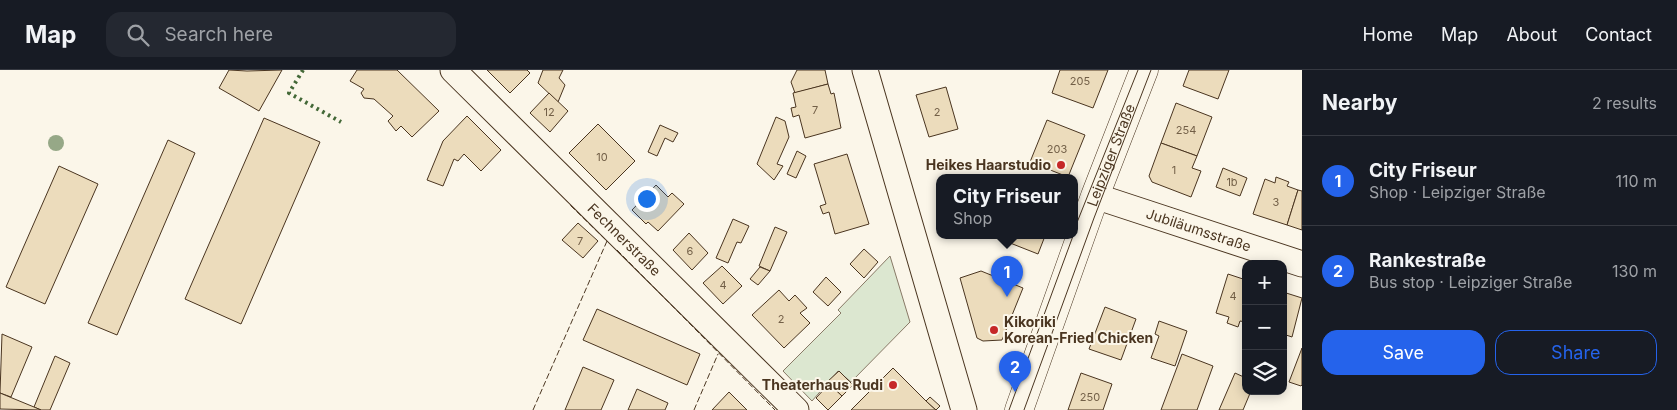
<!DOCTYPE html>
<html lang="en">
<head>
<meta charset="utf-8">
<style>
  body { margin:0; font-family:Inter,sans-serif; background:#242831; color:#f1f3f6 }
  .controls { position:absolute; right:15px; bottom:15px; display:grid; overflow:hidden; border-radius:10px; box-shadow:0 2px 12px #0003 }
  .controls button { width:45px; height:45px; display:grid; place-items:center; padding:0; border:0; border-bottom:1px solid #363941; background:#171b24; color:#f1f3f6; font:25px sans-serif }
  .you { position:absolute; left:646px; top:128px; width:18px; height:18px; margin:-12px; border:4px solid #fff; border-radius:50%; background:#1a73e8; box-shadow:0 0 0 8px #1a73e833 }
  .badge { display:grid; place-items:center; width:32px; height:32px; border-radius:50%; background:#2563eb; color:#fff; font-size:16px; font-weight:700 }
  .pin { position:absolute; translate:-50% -41px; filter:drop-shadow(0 1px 2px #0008) }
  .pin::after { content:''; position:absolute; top:26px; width:18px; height:15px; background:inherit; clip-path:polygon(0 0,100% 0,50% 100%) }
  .popup { position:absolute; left:936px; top:104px; width:142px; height:65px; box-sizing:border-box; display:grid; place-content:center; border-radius:10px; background:#171b24; filter:drop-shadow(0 1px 4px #0005); font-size:16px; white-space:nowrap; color:#9ea1a6 }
  .popup b { font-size:19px; color:#f1f3f6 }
  .popup::after { content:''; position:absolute; left:50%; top:100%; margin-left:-10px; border:10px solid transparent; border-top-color:#171b24 }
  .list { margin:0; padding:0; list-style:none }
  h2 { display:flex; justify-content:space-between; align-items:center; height:65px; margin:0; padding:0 20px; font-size:21px }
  h2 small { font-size:16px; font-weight:400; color:#9ea1a6 }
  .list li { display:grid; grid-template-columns:32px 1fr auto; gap:15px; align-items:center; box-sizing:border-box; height:90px; padding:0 20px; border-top:1px solid #363941 }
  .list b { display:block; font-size:19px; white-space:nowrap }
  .list p { margin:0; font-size:16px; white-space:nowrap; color:#9ea1a6 }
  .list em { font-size:16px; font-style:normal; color:#9ea1a6 }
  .actions { display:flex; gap:10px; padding:15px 20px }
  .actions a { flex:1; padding:11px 0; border:1px solid #2563eb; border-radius:15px; text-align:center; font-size:18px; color:#2563eb }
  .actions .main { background:#2563eb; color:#fff }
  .icon { flex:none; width:28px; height:28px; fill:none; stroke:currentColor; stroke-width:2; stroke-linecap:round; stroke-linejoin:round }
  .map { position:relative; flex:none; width:1302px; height:340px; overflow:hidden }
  header { display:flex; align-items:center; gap:30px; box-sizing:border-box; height:70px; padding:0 25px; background:#171b24; border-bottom:1px solid #363941 }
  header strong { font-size:24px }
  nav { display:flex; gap:28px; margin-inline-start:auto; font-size:18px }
  .search { width:350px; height:45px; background:#242831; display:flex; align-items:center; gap:12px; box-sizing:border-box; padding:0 18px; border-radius:15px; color:#9ea1a6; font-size:19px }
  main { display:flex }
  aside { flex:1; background:#171b24 }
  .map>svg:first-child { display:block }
</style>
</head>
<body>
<header>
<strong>Map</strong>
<div class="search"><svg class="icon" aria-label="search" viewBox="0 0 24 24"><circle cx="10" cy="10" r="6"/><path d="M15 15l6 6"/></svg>Search here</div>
<nav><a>Home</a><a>Map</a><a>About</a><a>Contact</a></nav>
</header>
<main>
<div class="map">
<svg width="1302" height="340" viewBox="0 0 1302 340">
  <rect width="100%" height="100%" fill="#fbf6e9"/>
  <!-- green -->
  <polygon fill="#dce7d0" stroke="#887966" points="890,186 910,252 851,312 838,301 812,331 783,301 841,243 838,240"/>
  <!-- building -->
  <g fill="#ecdcbc" stroke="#4a3520">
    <polygon points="229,0 247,1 282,0 259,41 219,18"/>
    <polygon points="357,0 397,0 439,41 412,67 401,56 396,61 388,51 393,46 374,29 364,28 361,23 364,19 350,11"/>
    <polygon points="487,0 527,0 530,3 510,23"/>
    <polygon points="563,0 559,8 565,15 558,32 538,13 543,0"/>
    <polygon points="797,0 825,0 828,14 795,23 791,12"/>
    <polygon points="1060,0 1108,0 1093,38 1052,23"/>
    <polygon points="1189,0 1229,0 1218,29 1183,16"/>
    <polygon points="828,14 831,24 834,23 841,58 805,68 799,45 793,47 791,38 796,37 793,23"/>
    <polygon points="946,17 958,59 929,67 916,25"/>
    <polygon points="549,23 568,41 550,62 530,43"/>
    <polygon points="1176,33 1212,47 1197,86 1161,73"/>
    <polygon points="467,46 501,80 481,101 464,84 458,91 454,89 443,116 427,110 443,71"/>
    <polygon points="776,47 785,51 789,67 777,94 783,96 774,110 757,94"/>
    <polygon points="264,48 320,72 241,254 185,229"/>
    <polygon points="1047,50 1085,65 1068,107 1030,92"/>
    <polygon points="598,54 635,91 606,120 569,83"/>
    <polygon points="660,55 678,63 673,72 665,68 657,86 648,82"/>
    <polygon points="168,70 195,83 117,265 88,253"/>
    <polygon points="1161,73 1197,86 1192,98 1201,101 1191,127 1152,112 1149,106"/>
    <polygon points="797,81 806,86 796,108 787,104"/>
    <polygon points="847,84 869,154 835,164 829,142 823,144 820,136 826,134 814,94"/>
    <polygon points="59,96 98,114 45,234 6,217"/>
    <polygon points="1223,98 1247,108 1240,126 1216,117"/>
    <polygon points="1276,107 1289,112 1287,116 1298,120 1287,155 1253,144 1265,109 1275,113"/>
    <polygon points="656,115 668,127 672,123 684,134 658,161 648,152 646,154 632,140"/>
    <polygon points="1298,120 1302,121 1302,160 1287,155"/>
    <polygon points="733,149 749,156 741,173 737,172 728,193 716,188"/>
    <polygon points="578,153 598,171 583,188 562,170"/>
    <polygon points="775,157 787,162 770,201 759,196"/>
    <polygon points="689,163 708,183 692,200 673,180"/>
    <polygon points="1007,166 1045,166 1038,184 1005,171"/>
    <polygon points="864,179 878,192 864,208 850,194"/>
    <polygon points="722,196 742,216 723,234 703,213"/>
    <polygon points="760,197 770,201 758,215 750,209"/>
    <polygon points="981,201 1023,218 1002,270 983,271 977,268 960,208"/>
    <polygon points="1228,204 1246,210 1246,252 1240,251 1238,257 1227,253 1229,247 1216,243"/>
    <polygon points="826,207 841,222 828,236 813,222"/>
    <polygon points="779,220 789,231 795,225 807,238 800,243 810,253 784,278 752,245"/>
    <polygon points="1283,222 1302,228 1292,267 1283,264"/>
    <polygon points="1105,237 1136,249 1121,290 1089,279"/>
    <polygon points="597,239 700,284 687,315 583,270"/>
    <polygon points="1159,251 1187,261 1175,296 1151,288 1159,266 1155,264"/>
    <polygon points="2,264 32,277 11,327 0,323"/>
    <polygon points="1302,278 1302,315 1301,316 1289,312"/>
    <polygon points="1182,284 1213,296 1197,340 1161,340"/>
    <polygon points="55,286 70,293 50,340 41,340 34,337"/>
    <polygon points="583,297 614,310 601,340 565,340"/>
    <polygon points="893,298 926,331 936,340 851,340"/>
    <polygon points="839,301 853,315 842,326 827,312"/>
    <polygon points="1081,303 1112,314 1103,340 1068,340"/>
    <polygon points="1235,303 1246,308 1246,321 1251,321 1243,340 1219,340"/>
    <polygon points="829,314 842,326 828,340 816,328"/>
    <polygon points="637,319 668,333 665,340 628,340"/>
    <polygon points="729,322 747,340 712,340"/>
    <polygon points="0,323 34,337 41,340 0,339"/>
    <polygon points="930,327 940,336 936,340 926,331"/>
  </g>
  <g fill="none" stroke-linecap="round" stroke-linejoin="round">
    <defs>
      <g id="minor">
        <path id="s1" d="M453,0L796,340"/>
        <polyline points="865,0 964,340"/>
        <path id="s2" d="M1095,126L1302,194"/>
      </g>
      <g id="major">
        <path id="s3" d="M1019,340L1095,126L1144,0"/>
      </g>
    </defs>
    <!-- minor casing -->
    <use href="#minor" stroke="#4a3520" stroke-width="27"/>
    <!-- major casing -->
    <use href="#major" stroke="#4a3520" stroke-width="29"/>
    <!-- minor -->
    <use href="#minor" stroke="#fbf6e9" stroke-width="25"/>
    <!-- major -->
    <use href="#major" stroke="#fbf6e9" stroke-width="28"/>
    <!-- tram -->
    <g stroke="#4a3520" stroke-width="1">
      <polyline points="1074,160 1138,0"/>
      <polyline points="1009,340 1073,166"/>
      <polyline points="1024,340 1094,148 1151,0"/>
    </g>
    <!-- hedge -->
    <polyline stroke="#436837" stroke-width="4" stroke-dasharray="2.5 4" stroke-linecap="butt" points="303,0 289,23 341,52"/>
    <!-- fence -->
    <g stroke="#4a3520" stroke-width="1" stroke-dasharray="6 2.5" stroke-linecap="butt">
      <polyline points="617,180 775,340"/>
      <polyline points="533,340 607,171 570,135"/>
      <polyline points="694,340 718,284"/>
    </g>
  </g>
  <!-- trees -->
  <circle fill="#96a887" cx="56" cy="73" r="8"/>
  <!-- markers -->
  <g fill="#c62828" stroke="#fbf6e9" stroke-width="2">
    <circle cx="1061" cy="95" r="5"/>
    <circle cx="994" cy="260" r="5"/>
    <circle cx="893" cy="315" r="5"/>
  </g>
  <g text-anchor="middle" stroke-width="4" stroke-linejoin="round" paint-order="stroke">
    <!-- number labels -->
    <g font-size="11" fill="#725f47">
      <text x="1080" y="15">205</text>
      <text x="815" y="44">7</text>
      <text x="549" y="46">12</text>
      <text x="937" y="46">2</text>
      <text x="1186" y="64">254</text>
      <text x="1057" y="83">203</text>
      <text x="602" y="91">10</text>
      <text x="1174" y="104">1</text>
      <text x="1232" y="116">1b</text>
      <text x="1276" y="136">3</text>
      <text x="580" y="175">7</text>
      <text x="690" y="185">6</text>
      <text x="723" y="219">4</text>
      <text x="1233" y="230">4</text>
      <text x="781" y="253">2</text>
      <text x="1090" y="331">250</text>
    </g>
    <!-- street labels -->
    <g font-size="14" fill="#4a3520" stroke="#fbf6e9">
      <text dy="5" stroke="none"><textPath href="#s3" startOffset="271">Leipziger Straße</textPath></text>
      <text dy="5" stroke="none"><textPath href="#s2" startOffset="109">Jubiläumsstraße</textPath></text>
      <text dy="5" stroke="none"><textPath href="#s1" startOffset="241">Fechnerstraße</textPath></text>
    </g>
    <!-- poi labels -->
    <g font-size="14" font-weight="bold" fill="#4a3520" stroke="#fbf6e9" text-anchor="end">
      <text x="1051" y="100">Heikes Haarstudio</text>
      <text x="1004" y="257" text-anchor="start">Kikoriki<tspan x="1004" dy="16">Korean-Fried Chicken</tspan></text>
      <text x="883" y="320">Theaterhaus Rudi</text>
    </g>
  </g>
</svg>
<div class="controls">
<button>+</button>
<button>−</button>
<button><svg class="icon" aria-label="layers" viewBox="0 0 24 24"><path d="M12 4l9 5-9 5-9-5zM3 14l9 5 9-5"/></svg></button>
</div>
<div class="you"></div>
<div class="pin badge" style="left:1007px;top:227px">1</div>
<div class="popup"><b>City Friseur</b>Shop</div>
<div class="pin badge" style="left:1015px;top:322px">2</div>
</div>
<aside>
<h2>Nearby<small>2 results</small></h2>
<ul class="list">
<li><span class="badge">1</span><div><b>City Friseur</b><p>Shop · Leipziger Straße</p></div><em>110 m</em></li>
<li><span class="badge">2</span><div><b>Rankestraße</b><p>Bus stop · Leipziger Straße</p></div><em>130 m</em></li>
</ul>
<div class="actions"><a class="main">Save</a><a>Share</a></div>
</aside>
</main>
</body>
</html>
